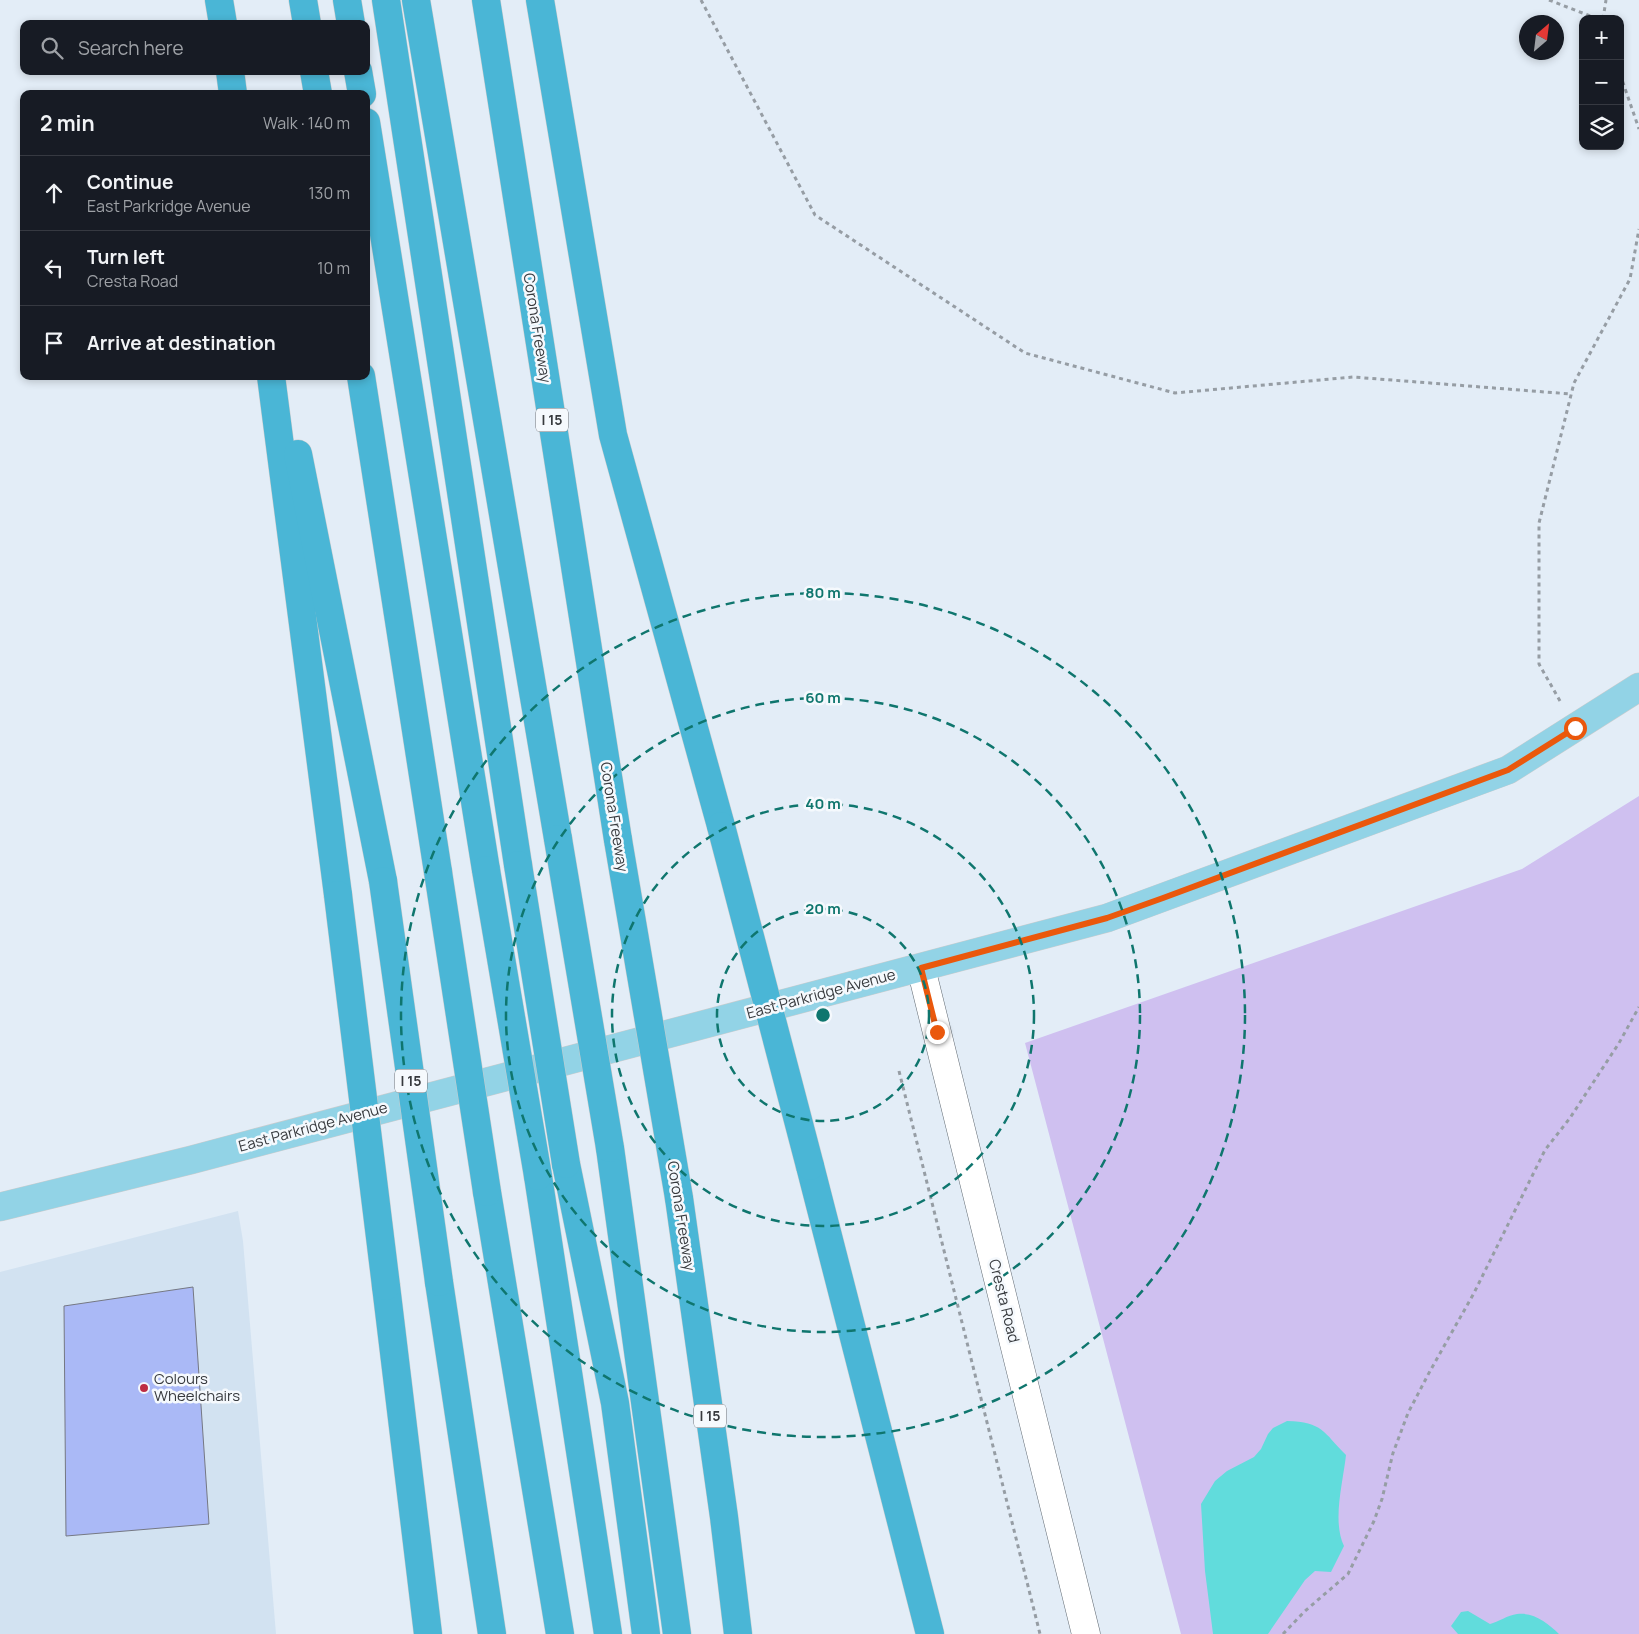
<!DOCTYPE html>
<html lang="en">
<head>
<meta charset="utf-8">
<style>
  body { margin:0; font-family:Manrope,sans-serif; background:#20242c; color:#f1f3f6 }
  .controls { position:absolute; right:15px; top:15px; display:grid; overflow:hidden; border-radius:10px; box-shadow:0 2px 8px #0003 }
  .controls button { width:45px; height:45px; display:grid; place-items:center; padding:0; border:0; border-bottom:1px solid #363941; background:#171b24; color:#f1f3f6; font:25px sans-serif }
  .compass { position:absolute; left:1519px; top:15px; width:45px; height:45px; border-radius:50%; background:#171b24; box-shadow:0 2px 8px #0003; rotate:28deg }
  .stop { position:absolute; width:15px; height:15px; margin:-11px; border:4px solid #ea580c; border-radius:50%; background:#fff }
  .stop.end { background:#ea580c; border-color:#fff; box-shadow:0 1px 5px #0008 }
  .list { margin:0; padding:0; list-style:none }
  h2 { display:flex; justify-content:space-between; align-items:center; height:65px; margin:0; padding:0 20px; font-size:21px }
  h2 small { font-size:16px; font-weight:400; color:#9ea1a6 }
  .list li { display:grid; grid-template-columns:32px 1fr auto; gap:15px; align-items:center; box-sizing:border-box; height:75px; padding:0 20px; border-top:1px solid #363941 }
  .list b { display:block; font-size:19px; white-space:nowrap }
  .list p { margin:0; font-size:16px; white-space:nowrap; color:#9ea1a6 }
  .list em { font-size:16px; font-style:normal; color:#9ea1a6 }
  .icon { flex:none; width:28px; height:28px; fill:none; stroke:currentColor; stroke-width:2; stroke-linecap:round; stroke-linejoin:round }
  .map { position:relative; flex:none; width:1639px; height:1634px; overflow:hidden }
  .search { position:absolute; background:#171b24; box-shadow:0 2px 8px #0003; left:20px; top:20px; width:350px; height:55px; display:flex; align-items:center; gap:12px; box-sizing:border-box; padding:0 18px; border-radius:10px; color:#9ea1a6; font-size:19px }
  .panel { position:absolute; background:#171b24; box-shadow:0 2px 8px #0003; left:20px; top:90px; width:350px; height:290px; border-radius:10px }
  .map>svg:first-child { display:block }
</style>
</head>
<body>
<div class="map">
<svg width="1639" height="1634" viewBox="0 0 1639 1634">
  <rect width="100%" height="100%" fill="#e3edf7"/>
  <!-- built -->
  <polygon fill="#d2e2f1" points="238,1211 243,1241 276,1634 0,1634 0,1272"/>
  <!-- green -->
  <polygon fill="#cfc0f0" points="1639,796 1639,1634 1181,1634 1025,1043 1522,869"/>
  <!-- water -->
  <g fill="#61dcdc">
    <path d="M1287,1421C1323,1422 1323,1432 1346,1455C1343,1483 1332,1521 1344,1546L1331,1572L1315,1571L1305,1580L1268,1634H1213L1205,1571L1201,1504L1215,1481L1227,1471L1254,1457L1261,1449L1268,1434L1273,1428Z"/>
    <path d="M1468,1611L1490,1624C1498,1622 1508,1615 1517,1614C1534,1612 1548,1623 1559,1634H1458L1451,1626L1461,1612Z"/>
  </g>
  <!-- building -->
  <polygon fill="#aab9f6" stroke="#757883" points="193,1287 209,1524 66,1536 64,1306"/>
  <g fill="none" stroke-linecap="round" stroke-linejoin="round">
    <defs>
      <polyline id="minor" points="921,968 1086,1634"/>
      <polyline id="major" points="0,1207 191,1160 1107,918 1508,770 1639,687"/>
      <g id="highway">
        <polyline points="219,0 223,24"/>
        <polyline points="303,0 307,24"/>
        <polyline points="347,0 351,24"/>
        <polyline points="386,0 518,865"/>
        <polyline points="416,0 558,839"/>
        <polyline points="486,0 618,840"/>
        <polyline points="540,0 613,435 721,826"/>
        <polyline points="230,71 233,94"/>
        <polyline points="314,71 318,94"/>
        <polyline points="358,71 362,94"/>
        <polyline points="366,122 486,870"/>
        <polyline points="271,376 338,895"/>
        <polyline points="361,376 438,872"/>
        <polyline points="298,454 383,881"/>
        <polyline points="610,1148 677,1634"/>
        <polyline points="566,1164 615,1403 646,1634"/>
        <polyline points="810,1166 930,1634"/>
        <polyline points="538,1176 608,1634"/>
        <polyline points="487,1192 560,1634"/>
        <polyline points="679,1198 724,1517 738,1634"/>
        <polyline points="439,1282 492,1634"/>
        <polyline points="386,1286 428,1634"/>
      </g>
    </defs>
    <!-- minor casing -->
    <use href="#minor" stroke="#626b73" stroke-width="29"/>
    <!-- major casing -->
    <use href="#major" stroke="#cbcccd" stroke-width="29"/>
    <!-- highway casing -->
    <use href="#highway" stroke="#cbcccd" stroke-width="29"/>
    <!-- path -->
    <g stroke="#969da4" stroke-width="3" stroke-dasharray="4 4" stroke-linecap="butt">
      <polyline points="701,0 815,215 1025,353 1175,393 1353,377 1571,394"/>
      <polyline points="1549,0 1598,19"/>
      <polyline points="1603,19 1606,0"/>
      <polyline points="1620,74 1639,129"/>
      <polyline points="1560,701 1539,664 1539,523 1574,383 1630,279 1639,229"/>
      <polyline points="899,1071 1040,1634"/>
      <polyline points="1283,1634 1305,1611 1348,1574 1374,1521 1382,1499 1393,1453 1408,1413 1430,1371 1474,1293 1545,1150 1570,1118 1619,1043 1639,1007"/>
    </g>
    <!-- minor -->
    <use href="#minor" stroke="#fff" stroke-width="28"/>
    <!-- major -->
    <use href="#major" stroke="#92d3e6" stroke-width="28"/>
    <!-- highway -->
    <use href="#highway" stroke="#4ab6d6" stroke-width="28"/>
    <defs>
      <g id="highway-bridge">
        <polyline points="721,826 810,1166"/>
        <polyline points="558,839 610,1148"/>
        <polyline points="618,840 679,1198"/>
        <polyline points="518,865 566,1164"/>
        <polyline points="486,870 538,1176"/>
        <polyline points="438,872 487,1192"/>
        <polyline points="383,881 439,1282"/>
        <polyline points="338,895 386,1286"/>
      </g>
    </defs>
    <!-- highway-bridge casing -->
    <use href="#highway-bridge" stroke="#cbcccd" stroke-width="29" stroke-linecap="butt"/>
    <!-- highway-bridge -->
    <use href="#highway-bridge" stroke="#4ab6d6" stroke-width="28"/>
  </g>
  <g fill="none" stroke-linecap="round" stroke-linejoin="round">
    <!-- route -->
    <polyline stroke="#ea580c" stroke-width="6" points="937,1032 921,968 1107,918 1163,898 1508,770 1575,728"/>
  </g>
  <!-- distance rings -->
  <g fill="none" stroke="#0f766e" stroke-width="2.5" stroke-dasharray="9 6">
    <circle cx="823" cy="1015" r="106"/>
    <circle cx="823" cy="1015" r="211"/>
    <circle cx="823" cy="1015" r="317"/>
    <circle cx="823" cy="1015" r="422"/>
  </g>
  <!-- markers -->
  <circle fill="#bd2c44" stroke="#f5f9fd" stroke-width="2" cx="144" cy="1388" r="5"/>
  <g text-anchor="middle" stroke-width="5" stroke-linejoin="round" paint-order="stroke">
    <!-- shield labels -->
    <g fill="#f5f9fd" stroke="#707377" stroke-width="1">
      <rect x="536" y="408.5" width="32" height="23" rx="4"/>
      <rect x="395" y="1069.5" width="32" height="23" rx="4"/>
      <rect x="694" y="1404.5" width="32" height="23" rx="4"/>
    </g>
    <g font-size="14" font-weight="bold" fill="#373a3e">
      <text x="552" y="425">I 15</text>
      <text x="411" y="1086">I 15</text>
      <text x="710" y="1421">I 15</text>
    </g>
    <!-- street labels -->
    <g font-size="15" fill="#373a3e" stroke="#f5f9fd">
      <text transform="translate(537 328) rotate(81)" y="5">Corona Freeway</text>
      <text transform="translate(614 817) rotate(81)" y="5">Corona Freeway</text>
      <text transform="translate(821 994) rotate(-15)" y="5">East Parkridge Avenue</text>
      <text transform="translate(313 1127) rotate(-15)" y="5">East Parkridge Avenue</text>
      <text transform="translate(681 1216) rotate(81)" y="5">Corona Freeway</text>
      <text transform="translate(1004 1301) rotate(76)" y="5">Cresta Road</text>
    </g>
    <!-- poi labels -->
    <g font-size="15" fill="#373a3e" stroke="#f5f9fd" text-anchor="start">
      <text x="154" y="1384">Colours<tspan x="154" dy="17">Wheelchairs</tspan></text>
    </g>
  </g>
  <circle cx="823" cy="1015" r="8" fill="#0f766e" stroke="#f5f9fd" stroke-width="2.5"/>
  <g font-size="15" text-anchor="middle" font-weight="bold" fill="#0f766e" stroke="#f5f9fd" stroke-width="5" stroke-linejoin="round" paint-order="stroke">
    <text x="823" y="598">80 m</text>
    <text x="823" y="703">60 m</text>
    <text x="823" y="809">40 m</text>
    <text x="823" y="914">20 m</text>
  </g>
</svg>
<div class="controls">
<button>+</button>
<button>−</button>
<button><svg class="icon" aria-label="layers" viewBox="0 0 24 24"><path d="M12 4l9 5-9 5-9-5zM3 14l9 5 9-5"/></svg></button>
</div>
<svg class="compass" viewBox="-18 -18 36 36"><path d="M0-13l5 13h-10z" fill="#e53935"/><path d="M0 13l5-13h-10z" fill="#9ea1a6"/></svg>
<div class="stop" style="left:1575px;top:728px"></div>
<div class="stop end" style="left:937px;top:1032px"></div>
<div class="search"><svg class="icon" aria-label="search" viewBox="0 0 24 24"><circle cx="10" cy="10" r="6"/><path d="M15 15l6 6"/></svg>Search here</div>
<section class="panel">
<h2>2 min<small>Walk · 140 m</small></h2>
<ul class="list">
<li><svg class="icon" aria-label="ahead" viewBox="0 0 24 24"><path d="M12 20V5M6 11l6-6 6 6"/></svg><div><b>Continue</b><p>East Parkridge Avenue</p></div><em>130 m</em></li>
<li><svg class="icon" aria-label="left" viewBox="0 0 24 24"><path d="M17 20v-9H6M10 6l-5 5 5 5"/></svg><div><b>Turn left</b><p>Cresta Road</p></div><em>10 m</em></li>
<li><svg class="icon" aria-label="arrive" viewBox="0 0 24 24"><path d="M6 21V4h12l-3 4 3 4H6"/></svg><div><b>Arrive at destination</b></div></li>
</ul>
</section>
</div>
</body>
</html>
